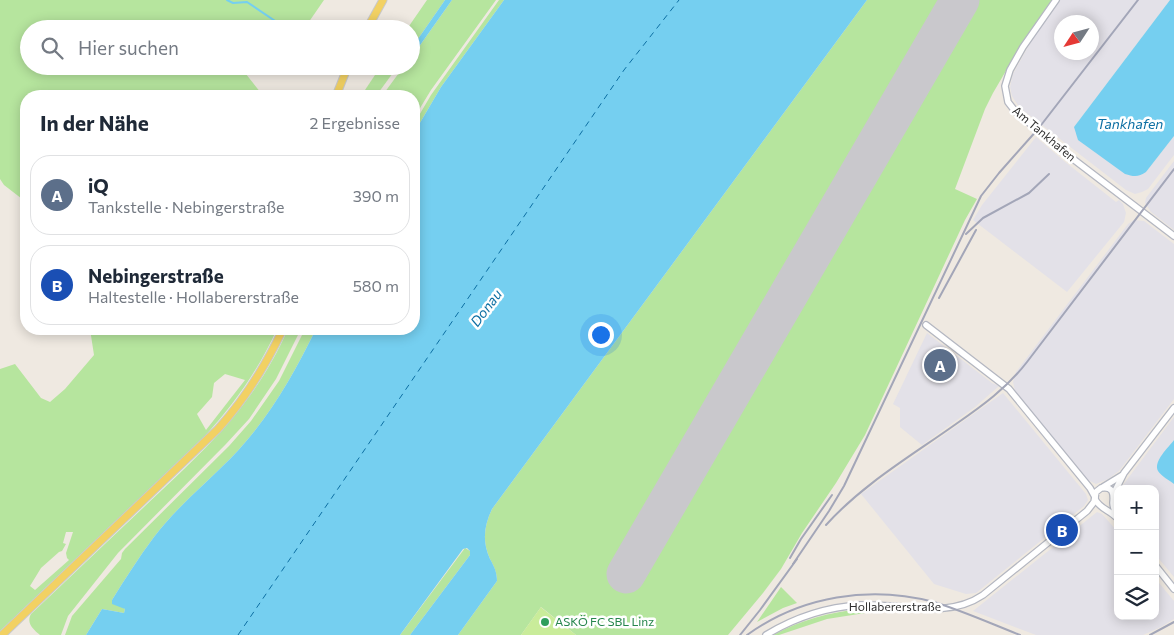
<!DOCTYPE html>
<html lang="de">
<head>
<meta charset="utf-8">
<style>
  body { margin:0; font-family:Commissioner,sans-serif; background:#f2f2f3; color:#1f2937 }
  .controls { position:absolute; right:15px; bottom:15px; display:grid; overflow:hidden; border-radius:10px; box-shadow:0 2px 12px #0003 }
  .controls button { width:45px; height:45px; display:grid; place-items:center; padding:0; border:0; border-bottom:1px solid #e0e1e3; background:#fff; color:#1f2937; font:25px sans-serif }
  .compass { position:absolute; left:1054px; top:15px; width:45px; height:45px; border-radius:50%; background:#fff; box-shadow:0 2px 12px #0003; rotate:234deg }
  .you { position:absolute; left:600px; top:334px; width:18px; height:18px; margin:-12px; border:4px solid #fff; border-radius:50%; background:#1a73e8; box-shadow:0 0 0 8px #1a73e833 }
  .badge { display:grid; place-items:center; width:32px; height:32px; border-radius:50%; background:#4264fb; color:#fff; font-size:16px; font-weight:700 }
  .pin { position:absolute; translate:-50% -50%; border:2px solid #fff; box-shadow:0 1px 5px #0006 }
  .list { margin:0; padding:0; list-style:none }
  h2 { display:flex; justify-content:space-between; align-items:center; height:65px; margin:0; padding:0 20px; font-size:21px }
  h2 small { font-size:16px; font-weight:400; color:#747a83 }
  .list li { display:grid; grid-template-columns:32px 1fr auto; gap:15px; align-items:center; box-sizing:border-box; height:80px; margin:0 10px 10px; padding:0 10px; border:1px solid #e0e1e3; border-radius:20px }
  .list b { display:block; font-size:19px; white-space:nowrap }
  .list p { margin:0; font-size:16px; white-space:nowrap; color:#747a83 }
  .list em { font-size:16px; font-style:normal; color:#747a83 }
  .icon { flex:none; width:28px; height:28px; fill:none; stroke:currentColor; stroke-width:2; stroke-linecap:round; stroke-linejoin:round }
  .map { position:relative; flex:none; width:1174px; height:635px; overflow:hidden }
  .search { position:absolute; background:#fff; box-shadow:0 2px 12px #0003; left:20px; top:20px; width:400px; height:55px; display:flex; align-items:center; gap:12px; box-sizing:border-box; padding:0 18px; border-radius:28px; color:#747a83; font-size:19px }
  .panel { position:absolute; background:#fff; box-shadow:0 2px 12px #0003; left:20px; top:90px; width:400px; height:245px; border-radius:20px }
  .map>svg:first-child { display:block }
</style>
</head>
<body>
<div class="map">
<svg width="1174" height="635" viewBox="0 0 1174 635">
  <rect width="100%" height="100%" fill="#efe9e1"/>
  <!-- industrial -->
  <g fill="#e3e1e8" fill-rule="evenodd">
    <path d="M1059,0H1170L1074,127L1146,172L1174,136V155L1148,189L1142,192L1135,194L1126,190L1025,112L1019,107L1012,96L1010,87L1013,74L1033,38ZM1062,22H1092V52H1062Z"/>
    <polygon points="1036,137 1064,161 1116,202 1119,200 1123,204 1126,213 1124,222 1067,292 973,220 982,205"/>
    <polygon points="1174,161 1174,230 1151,212 1145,203 1146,198"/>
    <polygon points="1134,220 1144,221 1174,244 1174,399 1119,471 1108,479 1096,484 1086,479 1025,404 1015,391 1013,382 1016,372 1128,224"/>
    <polygon points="927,333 992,383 999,386 975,407 922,445 900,427 900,408 893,404"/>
    <polygon points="1003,393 1086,494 1088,500 1084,506 976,593 966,594 934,584 861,494"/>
    <polygon points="1174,417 1174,440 1158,461 1160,473 1174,484 1174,577 1155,554 1155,489 1120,489"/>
    <polygon points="1097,512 1102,514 1118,532 1118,616 1155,616 1155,578 1174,601 1174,619 1161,627 1143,635 1036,635 973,611"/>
  </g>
  <!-- green -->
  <g fill="#b6e59e" fill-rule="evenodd">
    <polygon points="0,0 324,0 304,29 271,29 258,22 248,29 29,29 29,66 242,66 242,69 261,93 261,96 26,96 26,202 4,185 0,179"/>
    <polygon points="427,0 445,0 411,49 411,29 407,29"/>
    <polygon points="452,0 496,0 431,90 414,118 414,96 382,96 404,66 411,66 411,58"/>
    <polygon points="499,0 504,0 441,87 414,133 414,124 431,95"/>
    <path d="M867,0H1052L1024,40L993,93L985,109L955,189L977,199L965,220L865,435L836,483L802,533L781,569L763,593L728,635H576L541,607L521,635H458L497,581C497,572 494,567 490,559C482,541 484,526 492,509Z"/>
    <polygon points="381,66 398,66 376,96 361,96"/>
    <path d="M90,329H277C259,369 235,403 205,436L0,631V369L15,364L41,398L50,402L65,389L94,355ZM225,374L245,380L206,430L197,414L212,397L214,383ZM66,532H73L66,553L67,558L69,560L35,590L30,586L41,568L59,552L62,551L66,544L63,543Z"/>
    <path d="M288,329H301L276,379L249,419L226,444L118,553L68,616L61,635H40C33,629 26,623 31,614C69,578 106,543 144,507C205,449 253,408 288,329Z"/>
    <path d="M305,329H316C293,376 268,420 231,458C205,484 176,508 154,537C139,557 125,579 112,600L125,609L124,613L102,609L86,635H65L72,616L121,559L122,553L125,549L229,446L251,421L279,381Z"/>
    <polygon points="465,548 470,551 470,555 410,635 400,635"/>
    <polygon points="781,587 797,603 783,608 757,622"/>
    <path d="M862,609L865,613L827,619L779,635H773C801,620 830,612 862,609Z"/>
  </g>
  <!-- pitch -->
  <polygon fill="#c9ec9a" points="541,607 543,609 576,635 521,635"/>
  <!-- water -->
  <g fill="#75cff0">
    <polygon points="445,0 452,0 411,58 411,49"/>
    <path d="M504,0H867L492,509C484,526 482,541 490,559C494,566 497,572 497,581L458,635H410L470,555V551L467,548L463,549L400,635H86L102,609L124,613L125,609L112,604V600C125,579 139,557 154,537C176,508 205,484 231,458C268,420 293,376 316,329H414V133L441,87Z"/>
    <path d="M1170,0H1174V136L1146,172C1139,177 1134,177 1125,174L1078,140L1074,127Z"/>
    <path d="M1174,440V484C1169,480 1161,476 1158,471C1153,461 1169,447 1174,440Z"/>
  </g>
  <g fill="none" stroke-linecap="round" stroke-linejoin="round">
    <!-- stream -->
    <polyline stroke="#75cff0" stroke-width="2" points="227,0 233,3 247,2 287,29"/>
    <!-- ferry -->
    <polyline stroke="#0d6fa3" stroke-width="1" stroke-dasharray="6 5" stroke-linecap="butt" points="238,635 624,70 679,0"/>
    <!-- runway -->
    <polyline stroke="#c9c8cc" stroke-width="39" points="626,574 960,0"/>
    <defs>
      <g id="minor">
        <polyline points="1056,0 1023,47 1010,70 1005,86 1008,102 1015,111 1060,149 1174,236"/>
        <polyline points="926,325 1009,389 1090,488 1095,497"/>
        <polyline points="1103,487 1121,476"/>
        <polyline points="1114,493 1124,473 1174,408"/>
        <path d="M1095,499C1099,508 1109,510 1116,517"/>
        <polyline points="1155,565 1174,589"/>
        <path d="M766,635C794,618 827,607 860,605C901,603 946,620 983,595L1087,511L1094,502L1096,492L1101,488C1113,486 1114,493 1113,503C1113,508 1116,514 1118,519"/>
      </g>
      <g id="major">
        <polyline points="367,29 383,0"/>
        <polyline points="336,96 348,66"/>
        <path d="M2,635L218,429C245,399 266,365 283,329"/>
      </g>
    </defs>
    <!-- minor casing -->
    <use href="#minor" stroke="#b4b7c1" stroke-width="8"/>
    <!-- major casing -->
    <use href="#major" stroke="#c9c9c9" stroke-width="9"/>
    <!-- minor -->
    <use href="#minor" stroke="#fff" stroke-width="5.5"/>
    <!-- major -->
    <use href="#major" stroke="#f2d163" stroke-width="7"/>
    <!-- rail -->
    <g stroke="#a3a6b8" stroke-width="2">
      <polyline points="966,234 983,218 1029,193 1049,174"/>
      <polyline points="939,298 976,230"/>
      <path d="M826,525C863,484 911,456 956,424C982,406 1007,388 1027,362L1174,169"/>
      <polyline points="790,558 801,539 832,495"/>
      <polyline points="793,564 829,511 844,486 981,196 999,173 1038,129 1138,0"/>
      <polyline points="740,635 760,610 797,559"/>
      <path d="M747,635C801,596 870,585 934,602C963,611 992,624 1020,635"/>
      <polyline points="1150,635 1174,622"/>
    </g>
  </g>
  <!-- markers -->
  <circle fill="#2e9e5b" stroke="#fff" stroke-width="2" cx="545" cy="622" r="5"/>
  <g text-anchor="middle" stroke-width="5" stroke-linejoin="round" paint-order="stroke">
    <!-- street labels -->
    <g font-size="12" fill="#2e2e2e" stroke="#fff">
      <text transform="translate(1044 134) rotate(40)" y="4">Am Tankhafen</text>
      <text x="895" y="611">Hollabererstraße</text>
    </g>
    <!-- leisure labels -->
    <g font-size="12" fill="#27864d" stroke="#fff" text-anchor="start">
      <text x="555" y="626">ASKÖ FC SBL Linz</text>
    </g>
    <!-- water labels -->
    <g font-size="14" font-style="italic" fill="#0d6fa3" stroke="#fff">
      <text x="1130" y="129">Tankhafen</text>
      <text transform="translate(486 308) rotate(-53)" y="5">Donau</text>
    </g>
  </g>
</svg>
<div class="controls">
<button>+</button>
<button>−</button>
<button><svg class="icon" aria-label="layers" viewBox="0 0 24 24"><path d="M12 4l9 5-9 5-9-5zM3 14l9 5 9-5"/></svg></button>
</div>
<svg class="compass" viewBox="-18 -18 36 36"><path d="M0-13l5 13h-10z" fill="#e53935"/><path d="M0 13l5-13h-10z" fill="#747a83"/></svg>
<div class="you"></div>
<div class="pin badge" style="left:940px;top:365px;background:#5c6f8a">A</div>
<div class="pin badge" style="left:1062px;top:530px;background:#1a4fb4">B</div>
<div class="search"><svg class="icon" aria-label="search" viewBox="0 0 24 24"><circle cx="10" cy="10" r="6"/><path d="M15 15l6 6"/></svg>Hier suchen</div>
<section class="panel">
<h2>In der Nähe<small>2 Ergebnisse</small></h2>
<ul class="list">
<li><span class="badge" style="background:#5c6f8a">A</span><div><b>iQ</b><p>Tankstelle · Nebingerstraße</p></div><em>390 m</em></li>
<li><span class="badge" style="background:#1a4fb4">B</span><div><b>Nebingerstraße</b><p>Haltestelle · Hollabererstraße</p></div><em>580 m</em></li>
</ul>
</section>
</div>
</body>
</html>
